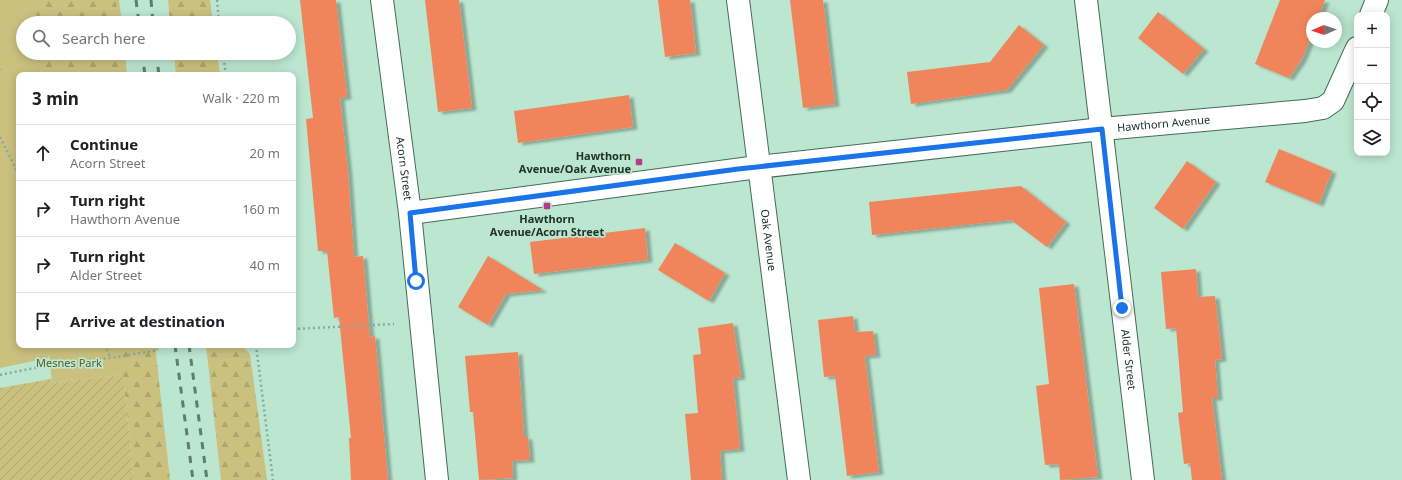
<!DOCTYPE html>
<html lang="en">
<head>
<meta charset="utf-8">
<style>
  body { margin:0; font-family:"Noto Sans",sans-serif; background:#f6f6f6; color:#202124 }
  .controls { position:absolute; right:12px; top:12px; display:grid; overflow:hidden; border-radius:8px; box-shadow:0 2px 10px #0003 }
  .controls button { width:36px; height:36px; display:grid; place-items:center; padding:0; border:0; border-bottom:1px solid #e0e0e0; background:#fff; color:#202124; font:20px sans-serif }
  .compass { position:absolute; left:1306px; top:12px; width:36px; height:36px; border-radius:50%; background:#fff; box-shadow:0 2px 10px #0003; rotate:268deg }
  .stop { position:absolute; width:12px; height:12px; margin:-9px; border:3px solid #1a73e8; border-radius:50%; background:#fff }
  .stop.end { background:#1a73e8; border-color:#fff; box-shadow:0 1px 4px #0008 }
  .list { margin:0; padding:0; list-style:none }
  h2 { display:flex; justify-content:space-between; align-items:center; height:52px; margin:0; padding:0 16px; font-size:17px }
  h2 small { font-size:13px; font-weight:400; color:#757577 }
  .list li { display:grid; grid-template-columns:26px 1fr auto; gap:12px; align-items:center; box-sizing:border-box; height:56px; padding:0 16px; border-top:1px solid #e0e0e0 }
  .list b { display:block; font-size:15px; white-space:nowrap }
  .list p { margin:0; font-size:13px; white-space:nowrap; color:#757577 }
  .list em { font-size:13px; font-style:normal; color:#757577 }
  .icon { flex:none; width:22px; height:22px; fill:none; stroke:currentColor; stroke-width:2; stroke-linecap:round; stroke-linejoin:round }
  .map { position:relative; flex:none; width:1402px; height:480px; overflow:hidden }
  .search { position:absolute; background:#fff; box-shadow:0 2px 10px #0003; left:16px; top:16px; width:280px; height:44px; display:flex; align-items:center; gap:10px; box-sizing:border-box; padding:0 14px; border-radius:22px; color:#757577; font-size:15px }
  .panel { position:absolute; background:#fff; box-shadow:0 2px 10px #0003; left:16px; top:72px; width:280px; height:276px; border-radius:8px }
  .map>svg:first-child { display:block }
</style>
</head>
<body>
<div class="map">
<svg width="1402" height="480" viewBox="0 0 1402 480">
  <defs>
    <pattern id="forest-firs" width="22" height="20" patternUnits="userSpaceOnUse"><rect width="22" height="20" fill="#cac17f"/><path d="M5 1l3.5 6h-7zM16 11l3.5 6h-7z" fill="#ada66e"/></pattern>
    <pattern id="garden-furrows" width="10" height="10" patternUnits="userSpaceOnUse"><rect width="10" height="10" fill="#cac17f"/><path d="M-1 1l2-2M0 10L10 0M9 11l2-2" fill="none" stroke="#ada66e"/></pattern>
    <filter id="shadow"><feDropShadow dx="4.5" dy="2.5" stdDeviation="1" flood-color="#0004"/></filter>
  </defs>
  <rect width="100%" height="100%" fill="#bbe6cf"/>
  <!-- green -->
  <polygon fill="#cac17f" points="0,0 119,0 122,23 23,23 23,53 125,53 127,75 19,75 19,345 157,345 158,350 123,375 52,383 49,354 48,358 0,368"/>
  <!-- forest -->
  <g fill="url(#forest-firs)">
    <polygon points="38,0 116,0 118,23 35,23"/>
    <polygon points="168,0 210,0 213,23 170,23"/>
    <polygon points="32,53 122,53 124,75 29,75"/>
    <polygon points="174,53 217,53 220,75 176,75"/>
    <polygon points="109,345 155,345 170,480 134,480 123,375"/>
    <polygon points="206,345 241,345 250,354 267,480 221,480"/>
  </g>
  <!-- garden -->
  <polygon fill="url(#garden-furrows)" points="123,375 134,480 0,480 0,388 51,379 52,383"/>
  <!-- building -->
  <g fill="#f0855b" filter="url(#shadow)">
    <polygon points="300,0 336,0 347,97 340,98 348,173 354,257 363,256 370,337 375,336 388,480 351,480 349,438 351,438 339,317 334,318 327,251 318,251 306,119 313,118"/>
    <polygon points="425,0 459,0 472,108 438,112"/>
    <polygon points="658,0 690,0 696,53 665,57"/>
    <polygon points="790,0 823,0 835,104 803,108"/>
    <polygon points="1280,0 1325,0 1318,18 1312,18 1312,35 1302,59 1289,78 1255,64"/>
    <polygon points="1158,12 1204,49 1183,74 1138,38"/>
    <polygon points="1019,25 1044,45 1007,90 911,104 907,72 990,62"/>
    <polygon points="629,95 633,127 518,143 514,111"/>
    <polygon points="1279,149 1332,171 1319,204 1265,182"/>
    <polygon points="1187,161 1216,182 1183,229 1154,208"/>
    <polygon points="1021,186 1066,222 1047,247 1011,220 872,235 869,202"/>
    <polygon points="645,228 648,260 534,274 530,242"/>
    <polygon points="675,243 725,273 709,301 658,270"/>
    <polygon points="488,256 543,290 506,294 488,325 458,307"/>
    <polygon points="1196,269 1198,297 1215,296 1222,359 1215,360 1218,398 1212,398 1222,480 1192,480 1190,463 1184,464 1178,413 1183,412 1176,328 1166,329 1161,272"/>
    <polygon points="1074,284 1098,477 1060,480 1059,464 1045,465 1036,386 1049,384 1039,288"/>
    <polygon points="853,316 855,332 873,331 876,355 865,356 879,472 847,476 835,376 824,377 818,320"/>
    <polygon points="733,323 741,377 733,378 740,449 720,451 722,480 691,480 685,414 698,413 693,355 701,354 698,328"/>
    <polygon points="518,352 524,437 528,437 530,460 512,461 513,478 479,480 473,412 470,412 465,356"/>
  </g>
  <g fill="none" stroke-linecap="round" stroke-linejoin="round">
    <defs>
      <g id="street">
        <path id="s1" d="M382,0L410,213L437,480"/>
        <path id="s2" d="M738,0L799,480"/>
        <path id="s3" d="M1086,0L1143,480"/>
        <polyline points="1371,15 1377,0"/>
        <path id="s4" d="M410,213L758,167L1102,129L1305,111L1323,108L1333,101L1357,48"/>
      </g>
    </defs>
    <!-- street casing -->
    <use href="#street" stroke="#456b58" stroke-width="24"/>
    <!-- path -->
    <g stroke="#89ab99" stroke-width="2.5" stroke-dasharray="2 3" stroke-linecap="butt">
      <polyline points="217,0 219,23"/>
      <polyline points="223,53 226,75"/>
      <polyline points="0,70 0,69"/>
      <polyline points="0,137 19,175"/>
      <polyline points="293,329 394,324"/>
      <polyline points="104,345 111,358"/>
      <polyline points="256,345 273,480"/>
      <polyline points="0,375 58,363 111,358 158,350"/>
    </g>
    <!-- street -->
    <use href="#street" stroke="#fff" stroke-width="22"/>
    <!-- rail -->
    <g stroke="#607c6d" stroke-width="3" stroke-dasharray="7 7" stroke-linecap="butt">
      <polyline points="136,0 139,23"/>
      <polyline points="151,0 153,23"/>
      <polyline points="142,53 145,75"/>
      <polyline points="156,53 159,75"/>
      <polyline points="175,345 193,480"/>
      <polyline points="189,345 207,480"/>
    </g>
  </g>
  <g fill="none" stroke-linecap="round" stroke-linejoin="round">
    <!-- route -->
    <polyline stroke="#1a73e8" stroke-width="5" points="416,281 410,213 738,169 1102,129 1122,308"/>
  </g>
  <!-- markers -->
  <g fill="#b43c90" stroke="#bbe6cf" stroke-width="1.5">
    <rect x="635" y="158" width="8" height="8" rx="2"/>
    <rect x="543" y="202" width="8" height="8" rx="2"/>
  </g>
  <g text-anchor="middle" stroke-width="3.5" stroke-linejoin="round" paint-order="stroke">
    <!-- street labels -->
    <g font-size="11" fill="#213229" stroke="#bbe6cf">
      <text dy="4" stroke="none"><textPath href="#s4" startOffset="759">Hawthorn Avenue</textPath></text>
      <text dy="4" stroke="none"><textPath href="#s1" startOffset="170">Acorn Street</textPath></text>
      <text dy="4" stroke="none"><textPath href="#s2" startOffset="242">Oak Avenue</textPath></text>
      <text dy="4" stroke="none"><textPath href="#s3" startOffset="362">Alder Street</textPath></text>
    </g>
    <!-- poi labels -->
    <g font-size="11" font-weight="bold" fill="#213229" stroke="#bbe6cf" text-anchor="end">
      <text x="631" y="160">Hawthorn<tspan x="631" dy="13">Avenue/Oak Avenue</tspan></text>
      <text x="547" y="223" text-anchor="middle">Hawthorn<tspan x="547" dy="13">Avenue/Acorn Street</tspan></text>
    </g>
    <!-- park labels -->
    <g font-size="11" fill="#5f5927" stroke="#bbe6cf">
      <text x="69" y="367">Mesnes Park</text>
    </g>
  </g>
</svg>
<div class="controls">
<button>+</button>
<button>−</button>
<button><svg class="icon" aria-label="locate" viewBox="0 0 24 24"><circle cx="12" cy="12" r="6"/><path d="M12 2v4M12 18v4M2 12h4M18 12h4"/></svg></button>
<button><svg class="icon" aria-label="layers" viewBox="0 0 24 24"><path d="M12 4l9 5-9 5-9-5zM3 14l9 5 9-5"/></svg></button>
</div>
<svg class="compass" viewBox="-18 -18 36 36"><path d="M0-13l5 13h-10z" fill="#e53935"/><path d="M0 13l5-13h-10z" fill="#757577"/></svg>
<div class="stop" style="left:416px;top:281px"></div>
<div class="stop end" style="left:1122px;top:308px"></div>
<div class="search"><svg class="icon" aria-label="search" viewBox="0 0 24 24"><circle cx="10" cy="10" r="6"/><path d="M15 15l6 6"/></svg>Search here</div>
<section class="panel">
<h2>3 min<small>Walk · 220 m</small></h2>
<ul class="list">
<li><svg class="icon" aria-label="ahead" viewBox="0 0 24 24"><path d="M12 20V5M6 11l6-6 6 6"/></svg><div><b>Continue</b><p>Acorn Street</p></div><em>20 m</em></li>
<li><svg class="icon" aria-label="right" viewBox="0 0 24 24"><path d="M7 20v-9h11M14 6l5 5-5 5"/></svg><div><b>Turn right</b><p>Hawthorn Avenue</p></div><em>160 m</em></li>
<li><svg class="icon" aria-label="right" viewBox="0 0 24 24"><path d="M7 20v-9h11M14 6l5 5-5 5"/></svg><div><b>Turn right</b><p>Alder Street</p></div><em>40 m</em></li>
<li><svg class="icon" aria-label="arrive" viewBox="0 0 24 24"><path d="M6 21V4h12l-3 4 3 4H6"/></svg><div><b>Arrive at destination</b></div></li>
</ul>
</section>
</div>
</body>
</html>
